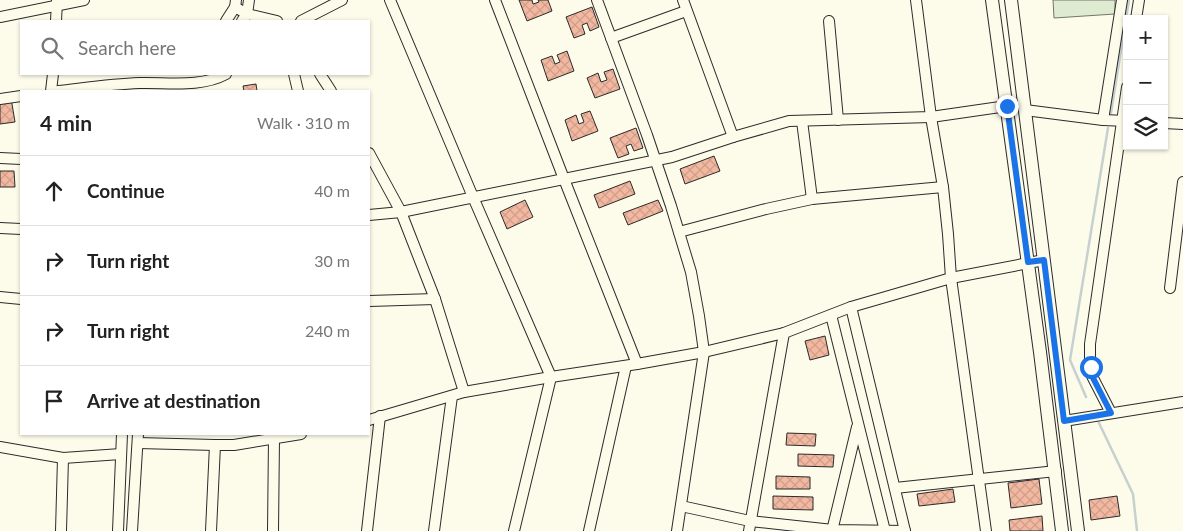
<!DOCTYPE html>
<html lang="en">
<head>
<meta charset="utf-8">
<style>
  body { margin:0; font-family:Lato,sans-serif; background:#f6f6f6; color:#222 }
  .controls { position:absolute; right:15px; top:15px; display:grid; overflow:hidden; border-radius:0px; box-shadow:0 1px 4px #0004 }
  .controls button { width:45px; height:45px; display:grid; place-items:center; padding:0; border:0; border-bottom:1px solid #e0e0e0; background:#fff; color:#222; font:25px sans-serif }
  .stop { position:absolute; width:15px; height:15px; margin:-11px; border:4px solid #1a73e8; border-radius:50%; background:#fff }
  .stop.end { background:#1a73e8; border-color:#fff; box-shadow:0 1px 5px #0008 }
  .list { margin:0; padding:0; list-style:none }
  h2 { display:flex; justify-content:space-between; align-items:center; height:65px; margin:0; padding:0 20px; font-size:21px }
  h2 small { font-size:16px; font-weight:400; color:#767676 }
  .list li { display:grid; grid-template-columns:32px 1fr auto; gap:15px; align-items:center; box-sizing:border-box; height:70px; padding:0 20px; border-top:1px solid #e0e0e0 }
  .list b { display:block; font-size:19px; white-space:nowrap }
  .list em { font-size:16px; font-style:normal; color:#767676 }
  .icon { flex:none; width:28px; height:28px; fill:none; stroke:currentColor; stroke-width:2; stroke-linecap:round; stroke-linejoin:round }
  .map { position:relative; flex:none; width:1183px; height:531px; overflow:hidden }
  .search { position:absolute; background:#fff; box-shadow:0 1px 4px #0004; left:20px; top:20px; width:350px; height:55px; display:flex; align-items:center; gap:12px; box-sizing:border-box; padding:0 18px; border-radius:0px; color:#767676; font-size:19px }
  .panel { position:absolute; background:#fff; box-shadow:0 1px 4px #0004; left:20px; top:90px; width:350px; height:345px; border-radius:0px }
  .map>svg:first-child { display:block }
</style>
</head>
<body>
<div class="map">
<svg width="1183" height="531" viewBox="0 0 1183 531">
  <defs>
    <pattern id="building-cross-hatch" width="8" height="8" patternUnits="userSpaceOnUse" patternTransform="scale(1.25)"><rect width="8" height="8" fill="#f2b8a0"/><path d="M0 0l8 8M0 8l8-8" fill="none" stroke="#d09e8a"/></pattern>
  </defs>
  <rect width="100%" height="100%" fill="#fdfbea"/>
  <!-- park -->
  <polygon fill="#deebd1" stroke="#74746e" points="1053,0 1115,0 1115,14 1054,18"/>
  <g fill="none" stroke-linecap="round" stroke-linejoin="round">
    <!-- stream -->
    <g stroke="#c7d0d0" stroke-width="2.5">
      <polyline points="1111,113 1129,0"/>
      <polyline points="1086,397 1070,360 1108,128"/>
      <polyline points="1099,423 1133,494 1137,531"/>
    </g>
  </g>
  <!-- building -->
  <g fill="url(#building-cross-hatch)" stroke="#2b2b2b">
    <polygon points="519,0 532,0 533,4 539,2 538,0 548,0 552,11 527,21"/>
    <polygon points="592,7 599,27 590,31 587,23 582,25 585,34 574,38 566,17"/>
    <polygon points="567,51 574,71 548,81 541,60 552,56 555,64 560,62 557,55"/>
    <polygon points="613,69 620,89 595,98 587,78 598,73 601,82 607,80 604,72"/>
    <polygon points="256,84 257,91 244,91 243,86"/>
    <polygon points="11,98 15,122 0,124 0,100"/>
    <polygon points="590,111 598,131 572,141 565,120 576,115 579,124 584,122 581,114"/>
    <polygon points="636,128 643,148 634,151 631,144 626,146 629,154 618,158 610,138"/>
    <polygon points="714,156 720,171 685,184 680,169"/>
    <polygon points="0,171 14,171 15,187 0,187"/>
    <polygon points="630,181 635,194 599,208 594,195"/>
    <polygon points="525,200 533,217 507,229 500,212"/>
    <polygon points="658,200 663,211 628,225 623,213"/>
    <polygon points="825,336 829,355 810,360 805,341"/>
    <polygon points="787,433 816,434 815,446 786,445"/>
    <polygon points="798,454 834,455 833,467 798,466"/>
    <polygon points="776,476 810,477 810,489 776,489"/>
    <polygon points="1039,479 1042,504 1011,508 1008,483"/>
    <polygon points="953,489 955,502 919,506 917,494"/>
    <polygon points="773,496 813,497 813,510 773,509"/>
    <polygon points="1117,496 1120,516 1091,520 1089,500"/>
    <polygon points="1042,516 1043,531 1010,531 1009,520"/>
  </g>
  <g fill="none" stroke-linecap="round" stroke-linejoin="round">
    <defs>
      <g id="minor">
        <polyline points="390,0 473,197 551,377 514,531"/>
        <polyline points="495,0 564,179 637,364"/>
        <polyline points="597,0 647,135 671,206 691,272 699,316 704,352 677,531"/>
        <polyline points="683,0 733,137"/>
        <polyline points="916,0 931,117 943,187 948,234 951,278 986,531"/>
        <polyline points="235,7 247,14 277,21"/>
        <polyline points="0,17 84,0"/>
        <polyline points="1136,19 1139,0"/>
        <polyline points="56,21 57,1"/>
        <polyline points="226,21 235,7 236,0"/>
        <polyline points="242,21 247,14 249,0"/>
        <polyline points="301,21 342,0"/>
        <polyline points="829,21 838,120"/>
        <polyline points="611,38 686,11"/>
        <polyline points="294,74 298,91"/>
        <polyline points="320,74 331,91"/>
        <polyline points="51,91 53,74"/>
        <path d="M58,91C85,88 112,84 139,83C167,82 200,88 226,74"/>
        <polyline points="0,99 21,96"/>
        <polyline points="1025,110 1103,120 1127,121"/>
        <polyline points="1103,120 1122,0"/>
        <polyline points="802,121 812,199"/>
        <polyline points="1164,123 1183,124"/>
        <polyline points="369,153 401,212 435,299 464,392"/>
        <polyline points="0,158 21,159"/>
        <polyline points="369,215 401,212 672,157 733,137 789,121 931,117 1007,106"/>
        <polyline points="0,228 21,229"/>
        <polyline points="679,232 766,209 812,199 943,187"/>
        <polyline points="1170,288 1183,182"/>
        <polyline points="0,297 21,299"/>
        <polyline points="369,301 435,299"/>
        <polyline points="851,307 905,531"/>
        <polyline points="831,315 885,531"/>
        <polyline points="1111,413 1092,376 1090,358 1090,344 1127,87"/>
        <polyline points="369,420 464,392 551,377 637,364 704,352 784,333 851,307 951,278 1044,260"/>
        <polyline points="1064,421 1183,402"/>
        <polyline points="138,443 215,445 234,445 301,434"/>
        <polyline points="0,447 63,458 121,454"/>
        <polyline points="895,488 1056,471"/>
        <polyline points="681,506 750,521 833,530 905,531"/>
        <polyline points="61,531 63,458"/>
        <polyline points="118,531 122,434"/>
        <polyline points="132,531 138,434"/>
        <polyline points="211,531 215,445"/>
        <polyline points="273,531 274,438"/>
        <polyline points="367,531 380,416"/>
        <polyline points="434,531 452,396"/>
        <polyline points="589,531 626,366"/>
        <polyline points="749,531 784,333"/>
        <polyline points="832,531 857,427"/>
      </g>
      <g id="major">
        <polyline points="992,0 1040,352 1062,531"/>
        <polyline points="1011,0 1078,531"/>
      </g>
    </defs>
    <!-- minor casing -->
    <use href="#minor" stroke="#2b2b2b" stroke-width="12"/>
    <!-- major casing -->
    <use href="#major" stroke="#2b2b2b" stroke-width="14"/>
    <!-- minor -->
    <use href="#minor" stroke="#fdfbea" stroke-width="10"/>
    <!-- major -->
    <use href="#major" stroke="#fdfbea" stroke-width="12"/>
  </g>
  <g fill="none" stroke-linecap="round" stroke-linejoin="round">
    <!-- route -->
    <polyline stroke="#1a73e8" stroke-width="6" points="1007,106 1028,262 1044,260 1064,421 1111,413 1092,376 1091,367"/>
  </g>
</svg>
<div class="controls">
<button>+</button>
<button>−</button>
<button><svg class="icon" aria-label="layers" viewBox="0 0 24 24"><path d="M12 4l9 5-9 5-9-5zM3 14l9 5 9-5"/></svg></button>
</div>
<div class="stop" style="left:1091px;top:367px"></div>
<div class="stop end" style="left:1007px;top:106px"></div>
<div class="search"><svg class="icon" aria-label="search" viewBox="0 0 24 24"><circle cx="10" cy="10" r="6"/><path d="M15 15l6 6"/></svg>Search here</div>
<section class="panel">
<h2>4 min<small>Walk · 310 m</small></h2>
<ul class="list">
<li><svg class="icon" aria-label="ahead" viewBox="0 0 24 24"><path d="M12 20V5M6 11l6-6 6 6"/></svg><div><b>Continue</b></div><em>40 m</em></li>
<li><svg class="icon" aria-label="right" viewBox="0 0 24 24"><path d="M7 20v-9h11M14 6l5 5-5 5"/></svg><div><b>Turn right</b></div><em>30 m</em></li>
<li><svg class="icon" aria-label="right" viewBox="0 0 24 24"><path d="M7 20v-9h11M14 6l5 5-5 5"/></svg><div><b>Turn right</b></div><em>240 m</em></li>
<li><svg class="icon" aria-label="arrive" viewBox="0 0 24 24"><path d="M6 21V4h12l-3 4 3 4H6"/></svg><div><b>Arrive at destination</b></div></li>
</ul>
</section>
</div>
</body>
</html>
